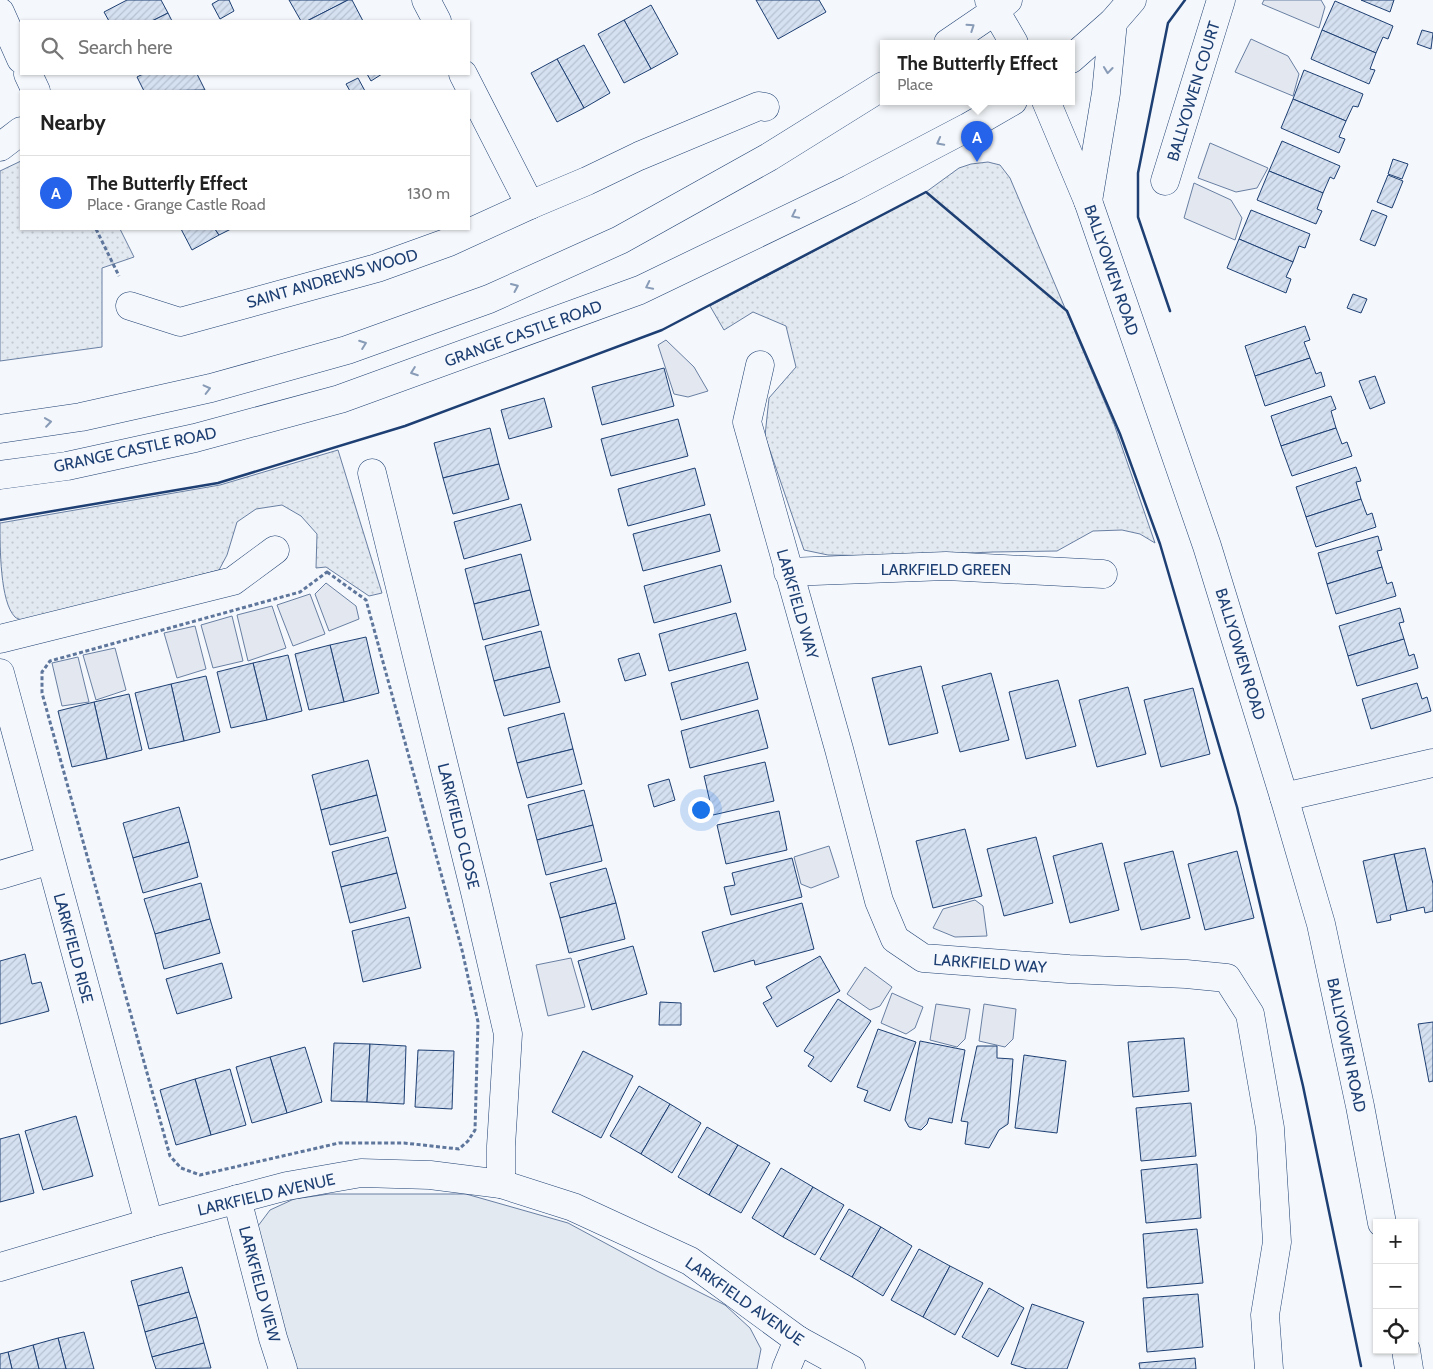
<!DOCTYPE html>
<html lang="en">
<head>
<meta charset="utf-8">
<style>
  body { margin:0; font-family:Cabin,sans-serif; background:#f6f6f6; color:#222 }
  .controls { position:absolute; right:15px; bottom:15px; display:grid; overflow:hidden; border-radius:0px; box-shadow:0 1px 4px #0004 }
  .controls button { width:45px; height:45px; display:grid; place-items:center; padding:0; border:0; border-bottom:1px solid #e0e0e0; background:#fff; color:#222; font:25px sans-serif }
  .you { position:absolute; left:700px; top:809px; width:18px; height:18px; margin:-12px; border:4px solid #fff; border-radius:50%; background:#1a73e8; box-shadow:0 0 0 8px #1a73e833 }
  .badge { display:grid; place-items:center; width:32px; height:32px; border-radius:50%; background:#2563eb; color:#fff; font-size:16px; font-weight:700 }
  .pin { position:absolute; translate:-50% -41px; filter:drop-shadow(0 1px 2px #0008) }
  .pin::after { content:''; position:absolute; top:26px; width:18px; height:15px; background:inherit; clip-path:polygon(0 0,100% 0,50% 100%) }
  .popup { position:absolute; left:880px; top:40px; width:195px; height:65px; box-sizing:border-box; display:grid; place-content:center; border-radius:0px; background:#fff; filter:drop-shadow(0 1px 4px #0005); font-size:16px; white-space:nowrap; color:#767676 }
  .popup b { font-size:19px; color:#222 }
  .popup::after { content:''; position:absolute; left:50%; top:100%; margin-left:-10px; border:10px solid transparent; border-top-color:#fff }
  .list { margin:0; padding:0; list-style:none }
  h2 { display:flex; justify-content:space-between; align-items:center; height:65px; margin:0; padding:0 20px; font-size:21px }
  h2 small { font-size:16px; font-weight:400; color:#767676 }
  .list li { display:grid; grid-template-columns:32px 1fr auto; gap:15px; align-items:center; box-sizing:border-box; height:75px; padding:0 20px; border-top:1px solid #e0e0e0 }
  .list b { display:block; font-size:19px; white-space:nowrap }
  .list p { margin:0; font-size:16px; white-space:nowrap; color:#767676 }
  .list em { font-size:16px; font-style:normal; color:#767676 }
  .icon { flex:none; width:28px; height:28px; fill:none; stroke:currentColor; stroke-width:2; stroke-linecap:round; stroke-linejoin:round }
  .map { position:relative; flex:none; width:1433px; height:1369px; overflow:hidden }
  .search { position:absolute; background:#fff; box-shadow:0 1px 4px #0004; left:20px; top:20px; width:450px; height:55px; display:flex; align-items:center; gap:12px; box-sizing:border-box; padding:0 18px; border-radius:0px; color:#767676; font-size:19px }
  .panel { position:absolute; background:#fff; box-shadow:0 1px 4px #0004; left:20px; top:90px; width:450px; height:140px; border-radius:0px }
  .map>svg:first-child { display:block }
</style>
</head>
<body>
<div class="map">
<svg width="1433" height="1369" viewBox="0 0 1433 1369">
  <defs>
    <pattern id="grass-dots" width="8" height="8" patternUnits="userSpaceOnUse" patternTransform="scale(1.25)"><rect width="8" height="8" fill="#e3e9f0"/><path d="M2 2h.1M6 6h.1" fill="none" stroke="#c2c9d1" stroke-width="1.8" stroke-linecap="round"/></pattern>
    <pattern id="building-hatch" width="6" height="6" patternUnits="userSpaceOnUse" patternTransform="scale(1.25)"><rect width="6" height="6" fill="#d5e0f0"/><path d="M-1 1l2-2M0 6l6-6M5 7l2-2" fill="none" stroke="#b6c1d1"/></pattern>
  </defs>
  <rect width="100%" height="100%" fill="#f4f7fb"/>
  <!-- grass -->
  <g fill="url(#grass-dots)" stroke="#687fa3">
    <polygon points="21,161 21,229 120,229 134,257 102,268 102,347 0,361 0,171"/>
    <polygon points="988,162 1000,165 1010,178 1114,424 1155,543 1140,534 1122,530 1093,531 1057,551 993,552 898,556 828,555 804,550 765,436 769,398 796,367 786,326 753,312 724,330 710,306 926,192 959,168 971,164"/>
    <path d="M338,450L382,593L369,596L326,567L316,568L317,534L301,516L282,505L256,509L237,522L227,555L219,570L30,620C25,620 18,620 15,617C0,602 0,548 0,523L220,485Z"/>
  </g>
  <!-- park -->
  <polygon fill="#e3e9f0" stroke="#687fa3" points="329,1194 466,1194 568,1223 657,1271 725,1305 750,1328 761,1349 757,1369 297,1369 261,1263 258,1226 270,1210 294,1199"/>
  <!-- parking -->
  <g fill="#e3e8f0" stroke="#687fa3">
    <polygon points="1264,0 1321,0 1325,7 1319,28 1262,4"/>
    <polygon points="1251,39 1288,56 1299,74 1293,96 1235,72"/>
    <polygon points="1210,143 1268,168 1257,188 1236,192 1198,178"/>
    <polygon points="1194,183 1231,200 1242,218 1235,240 1184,218"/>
    <polygon points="666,340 694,367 708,391 688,397 674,394 658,345"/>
    <polygon points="326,583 356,606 359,619 329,631 315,594"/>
    <polygon points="310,594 325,634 293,646 277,605"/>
    <polygon points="272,606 286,648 248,661 237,615"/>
    <polygon points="232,616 243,661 213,668 201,625"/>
    <polygon points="195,626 206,669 177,678 164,633"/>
    <polygon points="115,648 126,690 96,700 83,655"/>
    <polygon points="78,657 89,702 62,706 52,663"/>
    <polygon points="829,846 839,877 811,888 801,884 794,857"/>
    <polygon points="975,900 983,906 987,936 955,937 933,928 943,909"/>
    <polygon points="571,958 585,1007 548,1016 536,965"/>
    <polygon points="865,967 892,987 880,1006 870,1010 847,994"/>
    <polygon points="892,993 923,1007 915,1028 906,1034 881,1023"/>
    <polygon points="936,1004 970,1009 965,1039 957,1047 930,1040"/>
    <polygon points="984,1004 1016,1009 1013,1039 1005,1047 979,1041"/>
  </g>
  <!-- building -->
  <g fill="url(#building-hatch)" stroke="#1d3f73">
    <polygon points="127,0 161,0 168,13 152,21 109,21 104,12"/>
    <polygon points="219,0 229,0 234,11 220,19 212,4"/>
    <polygon points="289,0 348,0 307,21 301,21"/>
    <polygon points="348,0 352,0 363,21 307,21"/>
    <polygon points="756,0 819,0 826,12 778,39"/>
    <polygon points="1361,0 1394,0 1390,12"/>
    <polygon points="1335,1 1393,26 1388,39 1383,37 1376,53 1322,30"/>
    <polygon points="651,5 678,54 651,69 624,20"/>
    <polygon points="168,13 172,21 152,21"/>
    <polygon points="624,20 651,69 624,83 598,34"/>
    <polygon points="1322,30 1376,53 1370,69 1375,70 1369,84 1311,59"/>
    <polygon points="1422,30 1433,33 1431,49 1417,44"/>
    <polygon points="584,45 610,93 584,108 557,59"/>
    <polygon points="557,59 584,108 557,122 531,73"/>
    <polygon points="1304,70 1363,94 1358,107 1353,106 1346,121 1293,99"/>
    <polygon points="143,74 197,74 205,90 144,91 137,77"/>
    <polygon points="367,74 382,74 371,81"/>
    <polygon points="358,78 365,91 350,91 346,84"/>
    <polygon points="1293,99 1346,121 1339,137 1345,139 1339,153 1281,128"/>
    <polygon points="1282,141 1340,166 1334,179 1330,177 1323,193 1269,171"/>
    <polygon points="1393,159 1408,164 1402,179 1388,174"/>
    <polygon points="1269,171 1323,193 1317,209 1322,211 1316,224 1257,200"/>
    <polygon points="1388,175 1403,181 1392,208 1377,202"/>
    <polygon points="1251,210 1310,234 1305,248 1299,246 1293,262 1239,239"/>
    <polygon points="1372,210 1387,216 1375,246 1360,240"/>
    <polygon points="181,229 215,229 219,235 192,250"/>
    <polygon points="215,229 231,229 219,235"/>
    <polygon points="1239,239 1293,262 1286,277 1291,279 1286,293 1227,268"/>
    <polygon points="1353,294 1367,299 1361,313 1347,308"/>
    <polygon points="1305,326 1310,340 1304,342 1310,358 1255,376 1245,346"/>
    <polygon points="1310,358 1316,374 1321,372 1325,386 1265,406 1255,376"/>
    <polygon points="664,368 674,406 602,425 592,387"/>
    <polygon points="1375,376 1385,403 1370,409 1359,381"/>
    <polygon points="1331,396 1336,409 1331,411 1336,428 1281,446 1271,416"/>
    <polygon points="544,398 552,427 509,439 501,410"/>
    <polygon points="678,419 688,456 611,476 601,439"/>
    <polygon points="490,428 499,464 443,478 434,443"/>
    <polygon points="1336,428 1342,444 1347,442 1352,456 1292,476 1281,446"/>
    <polygon points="499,464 509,499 453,514 443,478"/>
    <polygon points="1356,467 1361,481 1356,482 1361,499 1306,517 1296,487"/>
    <polygon points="695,468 705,505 628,526 618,489"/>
    <polygon points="1361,499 1367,515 1372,513 1376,527 1316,547 1306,517"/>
    <polygon points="521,504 531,540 464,559 454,522"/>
    <polygon points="710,514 720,551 643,571 633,534"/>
    <polygon points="1378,536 1382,550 1377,551 1382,567 1327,584 1318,553"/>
    <polygon points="521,554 530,590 474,604 465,569"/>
    <polygon points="721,565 731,602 654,623 644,586"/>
    <polygon points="1382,567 1387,584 1392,582 1396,596 1336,614 1327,584"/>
    <polygon points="530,590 539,625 483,640 474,604"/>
    <polygon points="1400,608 1404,622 1399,623 1404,639 1348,656 1339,626"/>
    <polygon points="736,613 746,650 669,671 659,634"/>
    <polygon points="541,631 550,667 494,681 485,646"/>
    <polygon points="366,637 379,693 344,702 330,645"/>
    <polygon points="1404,639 1409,656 1414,654 1418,668 1357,686 1348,656"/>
    <polygon points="330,645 344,702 309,710 295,654"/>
    <polygon points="639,653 646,675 625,681 618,659"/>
    <polygon points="288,655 302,711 267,720 253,663"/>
    <polygon points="748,662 758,699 681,720 671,683"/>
    <polygon points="253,663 267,720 231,728 217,672"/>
    <polygon points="921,666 938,733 889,745 872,678"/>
    <polygon points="550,667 560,702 504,716 494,681"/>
    <polygon points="991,673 1009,740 960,752 942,686"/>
    <polygon points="206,676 220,732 184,741 171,684"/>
    <polygon points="1058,680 1076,746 1026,759 1009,692"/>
    <polygon points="1417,683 1422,699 1427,697 1431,711 1371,729 1362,699"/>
    <polygon points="171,684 184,741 149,749 135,693"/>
    <polygon points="1128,687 1146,754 1097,767 1079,700"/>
    <polygon points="1193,688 1210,754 1161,767 1144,700"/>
    <polygon points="129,694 142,750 107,759 94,702"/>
    <polygon points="94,702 107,759 72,767 58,711"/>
    <polygon points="758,710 768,748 690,768 681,731"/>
    <polygon points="564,713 573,749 517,763 508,728"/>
    <polygon points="573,749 582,784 527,798 517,763"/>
    <polygon points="368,760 377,795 321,810 312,775"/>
    <polygon points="765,762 774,801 713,815 704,776"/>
    <polygon points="669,779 675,800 654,807 648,785"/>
    <polygon points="584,790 593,825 537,840 528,805"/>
    <polygon points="377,795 386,831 330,845 321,810"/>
    <polygon points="179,807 189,842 133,858 123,823"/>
    <polygon points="779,811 787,850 726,864 717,825"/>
    <polygon points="593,825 602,861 546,875 537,840"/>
    <polygon points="965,829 982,896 933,908 916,841"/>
    <polygon points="388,837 397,873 341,887 332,852"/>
    <polygon points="1036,837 1053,903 1004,916 987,849"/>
    <polygon points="189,842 198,877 143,893 133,858"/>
    <polygon points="1102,843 1119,910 1070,923 1053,856"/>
    <polygon points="1425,848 1433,884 1433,911 1425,913 1424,907 1407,911 1394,854"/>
    <polygon points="1173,851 1190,918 1141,930 1124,863"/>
    <polygon points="1237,851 1254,918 1205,930 1188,864"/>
    <polygon points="1394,854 1407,911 1390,915 1391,920 1377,923 1363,861"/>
    <polygon points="792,858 802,897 731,915 724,887 735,885 732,873"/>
    <polygon points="606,868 616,903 560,918 550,883"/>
    <polygon points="397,873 406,908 350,923 341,887"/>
    <polygon points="201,883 210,919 155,934 144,899"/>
    <polygon points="616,903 625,939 569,953 560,918"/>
    <polygon points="802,903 814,949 755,965 754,960 714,972 702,932"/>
    <polygon points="409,917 421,968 363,982 352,931"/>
    <polygon points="210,919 220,953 164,969 155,934"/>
    <polygon points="633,946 647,994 592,1010 578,961"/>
    <polygon points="25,954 32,984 41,982 49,1011 0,1024 0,961"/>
    <polygon points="820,956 840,991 777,1027 763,1003 772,998 766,987"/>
    <polygon points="222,963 232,998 177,1014 166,979"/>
    <polygon points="838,999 871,1021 831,1082 808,1066 814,1057 804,1051"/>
    <polygon points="660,1002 681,1003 681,1025 659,1025"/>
    <polygon points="1433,1022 1433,1081 1429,1082 1418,1024"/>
    <polygon points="878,1029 916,1042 890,1111 864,1101 868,1091 857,1087"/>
    <polygon points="1184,1038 1189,1091 1133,1097 1128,1042"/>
    <polygon points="920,1041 965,1050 952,1123 929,1118 927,1124 921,1130 909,1127 905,1120"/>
    <polygon points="334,1043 370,1044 367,1102 331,1101"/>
    <polygon points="370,1044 406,1046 404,1104 367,1102"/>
    <polygon points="977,1046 997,1046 997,1058 1013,1059 1008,1124 999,1130 989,1148 965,1144 968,1122 961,1121"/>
    <polygon points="305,1047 322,1102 287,1113 270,1057"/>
    <polygon points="418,1050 454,1051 452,1109 415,1107"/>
    <polygon points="583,1051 633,1076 601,1138 552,1112"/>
    <polygon points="1024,1055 1066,1061 1057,1133 1015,1128"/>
    <polygon points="270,1057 287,1113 252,1123 236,1067"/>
    <polygon points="230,1069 246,1125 211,1135 195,1079"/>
    <polygon points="195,1079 211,1135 176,1145 160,1090"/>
    <polygon points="639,1086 670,1104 641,1154 610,1136"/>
    <polygon points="1191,1103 1196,1156 1141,1161 1136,1108"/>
    <polygon points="670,1104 701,1123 672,1173 641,1154"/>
    <polygon points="76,1116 93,1176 43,1190 25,1131"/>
    <polygon points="707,1127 738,1145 709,1195 678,1177"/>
    <polygon points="19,1134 34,1193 0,1202 0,1139"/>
    <polygon points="738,1145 770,1163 741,1213 709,1195"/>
    <polygon points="1197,1164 1201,1218 1146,1223 1141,1170"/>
    <polygon points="781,1168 813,1187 783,1237 752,1218"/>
    <polygon points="813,1187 844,1205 815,1255 783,1237"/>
    <polygon points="849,1209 881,1227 852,1277 820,1259"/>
    <polygon points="881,1227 912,1246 883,1296 852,1277"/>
    <polygon points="1197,1229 1203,1283 1147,1288 1143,1234"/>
    <polygon points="919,1249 950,1266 923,1317 891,1300"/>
    <polygon points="950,1266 983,1283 955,1335 923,1317"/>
    <polygon points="182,1267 189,1292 138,1306 131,1281"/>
    <polygon points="989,1288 1024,1308 998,1357 962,1337"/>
    <polygon points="189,1292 197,1317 145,1332 138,1306"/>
    <polygon points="1198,1294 1203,1347 1147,1352 1143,1298"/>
    <polygon points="1032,1304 1084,1322 1067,1369 1027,1369 1011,1364"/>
    <polygon points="197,1317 204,1343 152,1357 145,1332"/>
    <polygon points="84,1332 94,1369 66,1369 58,1338"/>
    <polygon points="58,1338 66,1369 39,1369 33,1345"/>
    <polygon points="204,1343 211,1368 156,1369 152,1357"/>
    <polygon points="33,1345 39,1369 12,1369 8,1352"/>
    <polygon points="8,1352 12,1369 0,1369 0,1354"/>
    <polygon points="1195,1358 1196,1369 1140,1369 1139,1363"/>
  </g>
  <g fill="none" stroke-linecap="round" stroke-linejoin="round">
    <defs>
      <g id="street">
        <polyline points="426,0 437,21"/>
        <polyline points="0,12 21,59"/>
        <polyline points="28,74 36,91"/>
        <polyline points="463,74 530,205 587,181 639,156 759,106 765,107"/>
        <polyline points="0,147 21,131"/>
        <polyline points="1165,181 1221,0"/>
        <polyline points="130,306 180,322 377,268 449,242 530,205"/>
        <polyline points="760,365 747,422 839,749 879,901 895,939 923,958 1069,969 1186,974 1227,978 1250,1014 1270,1128 1277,1242 1265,1315 1269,1369"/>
        <polyline points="372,473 475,892 508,1034 501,1146 501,1184"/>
        <polyline points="788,572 946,566 1103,574"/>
        <polyline points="0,639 233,581 275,550"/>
        <polyline points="0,673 149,1223"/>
        <polyline points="1284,797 1433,763"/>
        <polyline points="0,875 50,860"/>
        <polyline points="237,1199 273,1338 283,1369"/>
        <polyline points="0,1267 149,1223 287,1186 361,1173 430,1175 501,1184 573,1207 690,1261 798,1340 851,1369"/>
        <polyline points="786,1369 798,1340"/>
      </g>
      <g id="secondary">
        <polyline points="989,0 1014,43"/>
        <polyline points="948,43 995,11 1008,0"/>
        <polyline points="1071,59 1113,22 1132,0"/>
        <polyline points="1046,101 1088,201 1207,546 1284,797 1321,924 1360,1106 1382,1223"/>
        <polyline points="1088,201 1106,93 1113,22"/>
        <polyline points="0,429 81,417 211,388 347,350 489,299 620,240 769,157 883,86"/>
        <polyline points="0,475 67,466 195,438 340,399 640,290 850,189 968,127 1013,101"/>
        <polyline points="1406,1350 1409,1369"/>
      </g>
    </defs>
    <!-- street casing -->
    <use href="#street" stroke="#1d3f73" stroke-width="29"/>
    <!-- secondary casing -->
    <use href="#secondary" stroke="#1d3f73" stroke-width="29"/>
    <!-- path -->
    <g stroke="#5e769c" stroke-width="3" stroke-dasharray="4 2.5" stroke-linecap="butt">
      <polyline points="96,229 119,276"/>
      <polygon points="327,572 366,600 462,950 478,1022 475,1130 468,1141 459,1149 404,1143 339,1143 200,1175 181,1168 170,1156 42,693 42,672 50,661 300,592"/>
    </g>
    <!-- street -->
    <use href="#street" stroke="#f4f7fb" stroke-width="28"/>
    <!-- secondary -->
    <use href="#secondary" stroke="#f4f7fb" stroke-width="28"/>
    <!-- wall -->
    <g stroke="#1d3f73" stroke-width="2.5">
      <polyline points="1170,311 1138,217 1138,173 1168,23 1185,0"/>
      <polyline points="0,520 218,483 405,426 662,330 926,192 1067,311 1120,434 1160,544 1237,807 1303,1086 1361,1366"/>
    </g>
  </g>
  <!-- one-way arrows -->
  <defs><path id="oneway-chevron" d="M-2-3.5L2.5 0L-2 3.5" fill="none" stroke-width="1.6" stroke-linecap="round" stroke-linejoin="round" transform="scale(1.25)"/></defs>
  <g stroke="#889bb7">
    <use href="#oneway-chevron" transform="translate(971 27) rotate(-34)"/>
    <use href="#oneway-chevron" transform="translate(1108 70) rotate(96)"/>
    <use href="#oneway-chevron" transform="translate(940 142) rotate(152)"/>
    <use href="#oneway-chevron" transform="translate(795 215) rotate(154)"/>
    <use href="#oneway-chevron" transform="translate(649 286) rotate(154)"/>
    <use href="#oneway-chevron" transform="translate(515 287) rotate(-24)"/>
    <use href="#oneway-chevron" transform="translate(363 344) rotate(-20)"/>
    <use href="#oneway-chevron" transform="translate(414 372) rotate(160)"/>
    <use href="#oneway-chevron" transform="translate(207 389) rotate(-14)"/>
    <use href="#oneway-chevron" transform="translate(48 422) rotate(-8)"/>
  </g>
  <g text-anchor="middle" stroke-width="4" stroke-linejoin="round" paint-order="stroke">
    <!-- street labels -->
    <g font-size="16" fill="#1d3f73" stroke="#f4f7fb">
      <text transform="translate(1193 91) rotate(-73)" y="6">BALLYOWEN COURT</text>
      <text transform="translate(1112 270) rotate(71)" y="6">BALLYOWEN ROAD</text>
      <text transform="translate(332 278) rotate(-16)" y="6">SAINT ANDREWS WOOD</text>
      <text transform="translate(523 333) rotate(-20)" y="6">GRANGE CASTLE ROAD</text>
      <text transform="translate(135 449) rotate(-12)" y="6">GRANGE CASTLE ROAD</text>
      <text x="946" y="575">LARKFIELD GREEN</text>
      <text transform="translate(798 604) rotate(74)" y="6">LARKFIELD WAY</text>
      <text transform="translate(1241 654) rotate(73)" y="6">BALLYOWEN ROAD</text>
      <text transform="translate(459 826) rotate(76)" y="6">LARKFIELD CLOSE</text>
      <text transform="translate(74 948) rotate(75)" y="6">LARKFIELD RISE</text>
      <text transform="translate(990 963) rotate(4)" y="6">LARKFIELD WAY</text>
      <text transform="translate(1347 1045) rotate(78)" y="6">BALLYOWEN ROAD</text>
      <text transform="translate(266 1194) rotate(-13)" y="6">LARKFIELD AVENUE</text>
      <text transform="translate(260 1284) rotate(75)" y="6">LARKFIELD VIEW</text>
      <text transform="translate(745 1301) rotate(35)" y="6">LARKFIELD AVENUE</text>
    </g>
  </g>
</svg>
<div class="controls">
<button>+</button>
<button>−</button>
<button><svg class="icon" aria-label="locate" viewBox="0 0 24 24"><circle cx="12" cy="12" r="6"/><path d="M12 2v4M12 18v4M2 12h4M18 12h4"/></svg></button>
</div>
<div class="you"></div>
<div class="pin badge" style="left:977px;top:162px">A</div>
<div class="popup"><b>The Butterfly Effect</b>Place</div>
<div class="search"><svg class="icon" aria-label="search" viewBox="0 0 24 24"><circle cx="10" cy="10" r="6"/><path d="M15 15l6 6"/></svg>Search here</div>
<section class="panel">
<h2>Nearby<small></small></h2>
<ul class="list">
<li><span class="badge">A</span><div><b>The Butterfly Effect</b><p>Place · Grange Castle Road</p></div><em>130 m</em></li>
</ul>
</section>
</div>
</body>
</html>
